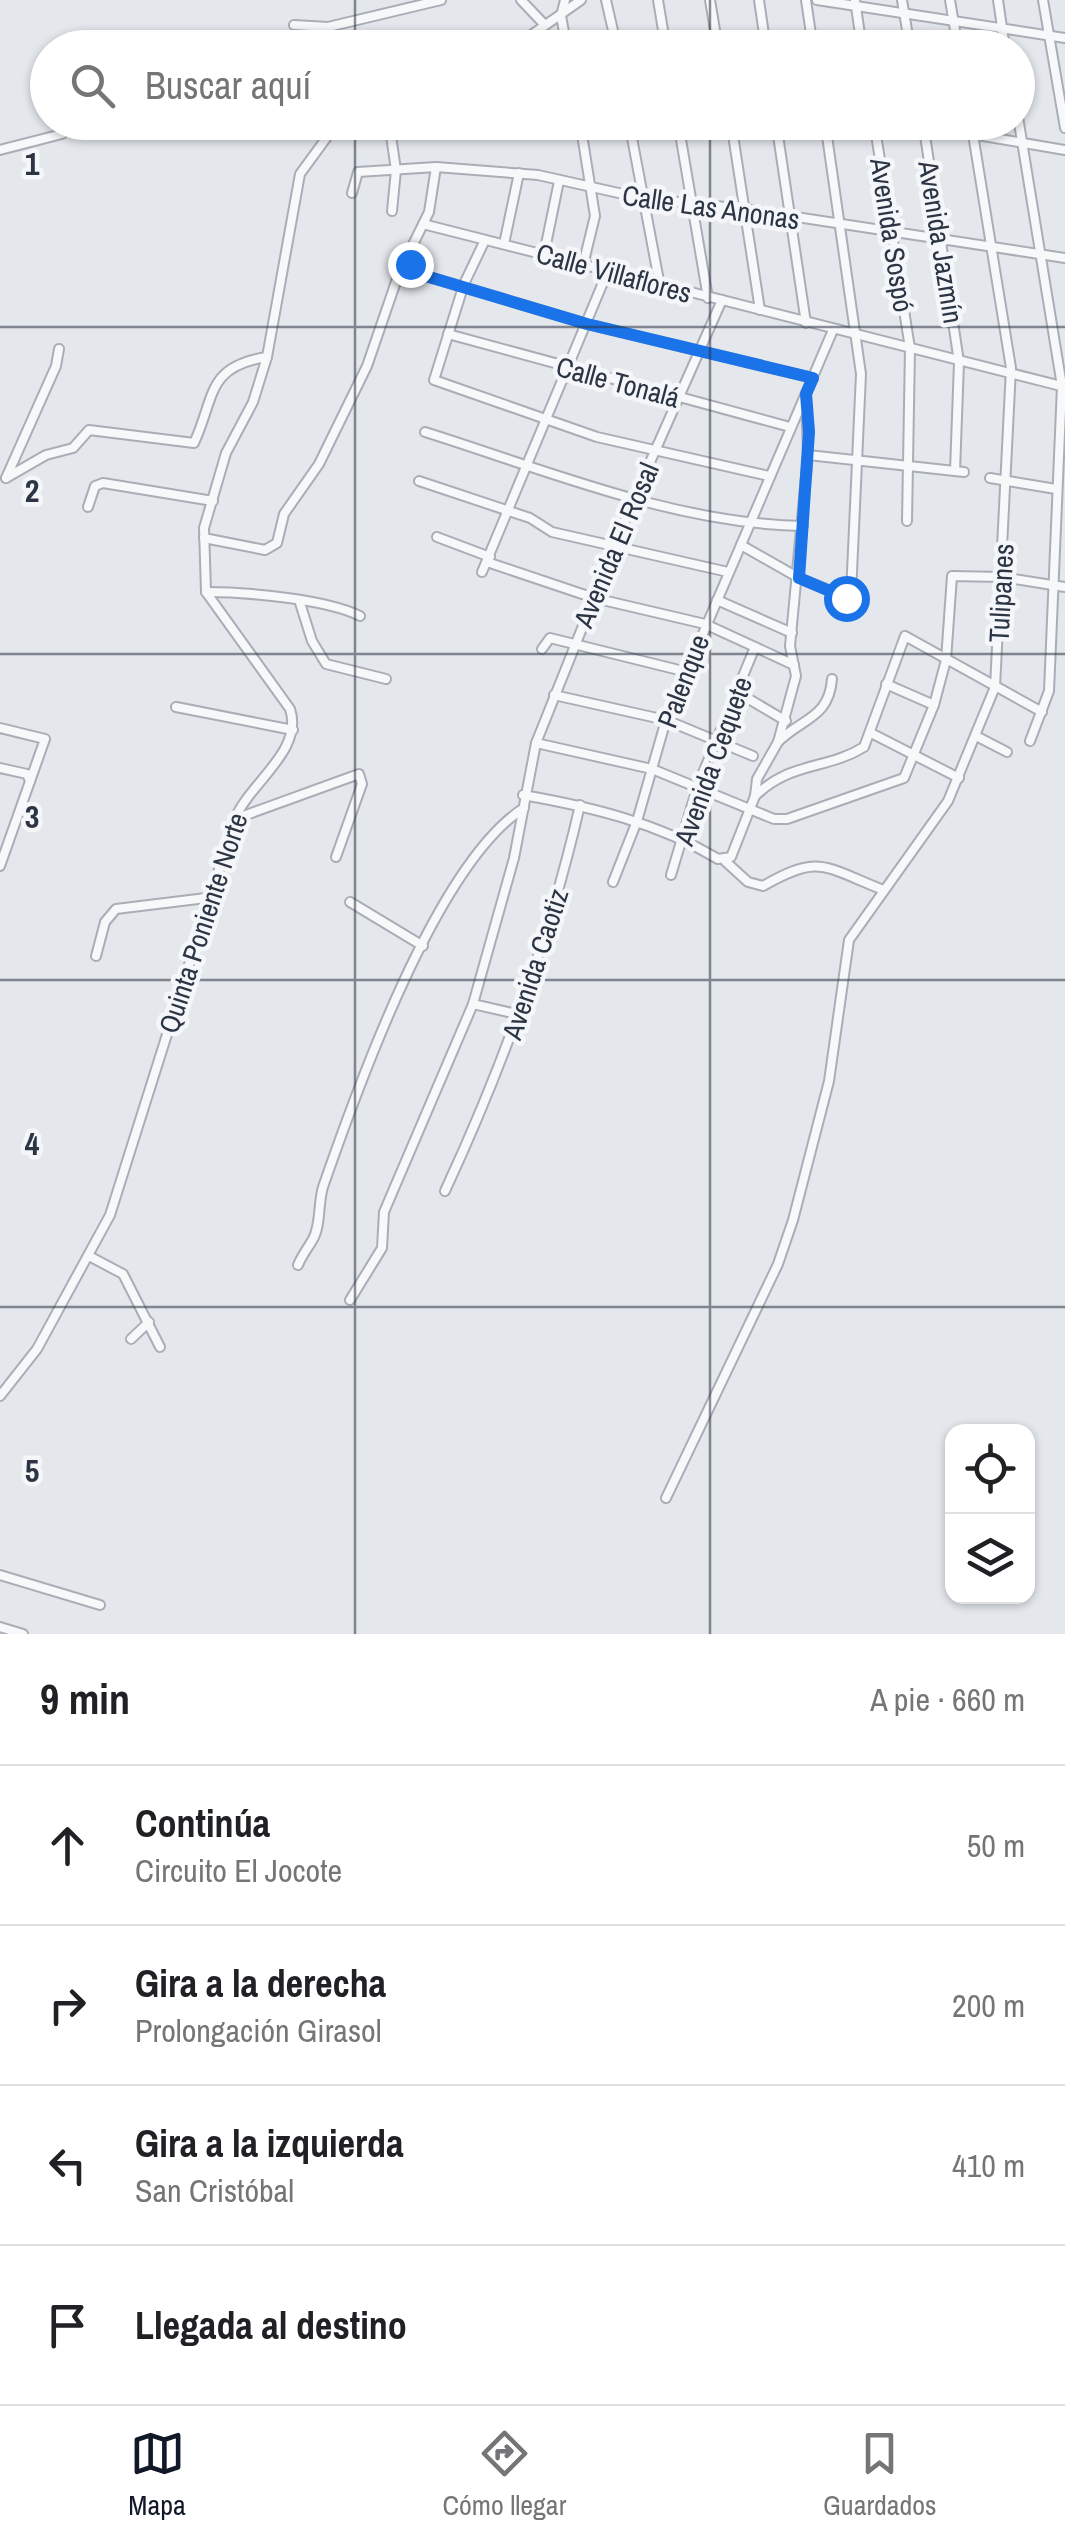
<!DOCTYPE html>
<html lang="es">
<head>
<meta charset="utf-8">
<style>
  body { margin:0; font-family:"Archivo Narrow",sans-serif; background:#f6f6f6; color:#202124 }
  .controls { position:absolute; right:30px; bottom:30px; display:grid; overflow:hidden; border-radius:20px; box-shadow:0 2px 8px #0004 }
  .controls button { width:90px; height:90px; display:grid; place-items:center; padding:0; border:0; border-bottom:2px solid #e0e0e0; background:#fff; color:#202124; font:50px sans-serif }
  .stop { position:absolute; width:30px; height:30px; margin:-22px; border:8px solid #1a73e8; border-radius:50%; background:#fff }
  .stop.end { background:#1a73e8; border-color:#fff; box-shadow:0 2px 10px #0008 }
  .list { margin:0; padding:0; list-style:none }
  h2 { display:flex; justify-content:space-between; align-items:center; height:130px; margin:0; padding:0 40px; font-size:42px }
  h2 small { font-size:32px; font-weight:400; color:#757577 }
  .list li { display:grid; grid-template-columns:65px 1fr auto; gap:30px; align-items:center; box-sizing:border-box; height:160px; padding:0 40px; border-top:2px solid #e0e0e0 }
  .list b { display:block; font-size:38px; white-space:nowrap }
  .list p { margin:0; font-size:32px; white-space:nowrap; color:#757577 }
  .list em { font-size:32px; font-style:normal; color:#757577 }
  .icon { flex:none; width:55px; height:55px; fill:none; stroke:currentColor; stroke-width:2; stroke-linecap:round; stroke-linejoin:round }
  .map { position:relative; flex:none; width:1065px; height:1634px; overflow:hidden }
  .search { position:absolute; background:#fff; box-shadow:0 2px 8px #0004; left:30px; right:30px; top:30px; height:110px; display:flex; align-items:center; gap:25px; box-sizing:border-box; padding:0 35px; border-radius:55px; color:#757577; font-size:38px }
  .sheet { height:770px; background:#fff }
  nav { display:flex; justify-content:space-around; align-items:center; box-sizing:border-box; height:140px; border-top:2px solid #e0e0e0; background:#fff; font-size:28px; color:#757577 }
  nav a { display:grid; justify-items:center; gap:5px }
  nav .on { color:#111827 }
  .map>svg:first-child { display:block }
</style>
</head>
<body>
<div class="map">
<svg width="1065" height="1634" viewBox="0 0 1065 1634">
  <rect width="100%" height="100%" fill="#e4e7ec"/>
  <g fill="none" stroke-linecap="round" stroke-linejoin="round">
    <defs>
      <g id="minor">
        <polyline points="521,0 543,23"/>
        <polyline points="565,0 561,16 567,48"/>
        <polyline points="606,0 617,48"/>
        <polyline points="658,0 666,48"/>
        <polyline points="710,0 718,48"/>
        <polyline points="759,0 766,48"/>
        <polyline points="806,0 813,48"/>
        <polyline points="817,0 1065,38"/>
        <polyline points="855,0 862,48"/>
        <polyline points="902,0 910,48"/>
        <polyline points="950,0 958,48"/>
        <polyline points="998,0 1005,48"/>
        <polyline points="1043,0 1065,128"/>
        <polyline points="294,25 328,27 441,0"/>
        <polyline points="513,48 581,0"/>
        <polyline points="1018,117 1062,386 1049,691 1030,741"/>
        <polyline points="389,122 396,170 392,211"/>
        <polyline points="580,122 595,216 583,265"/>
        <polyline points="629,122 660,286"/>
        <polyline points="678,122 708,298"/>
        <polyline points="731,122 760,310"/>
        <polyline points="776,122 806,323"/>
        <polyline points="874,122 910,348 907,521"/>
        <polyline points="900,122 1065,150"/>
        <polyline points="923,122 959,362 955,471"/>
        <polyline points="0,150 62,134"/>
        <polyline points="352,193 358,172 436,167 538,175 641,198 744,209 1065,258"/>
        <polyline points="423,224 1065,387"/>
        <polyline points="485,240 464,284 434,380 597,437 769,476"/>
        <polyline points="504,244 519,173"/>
        <polyline points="544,254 559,181"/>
        <polyline points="407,260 419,274 587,324 813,378"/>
        <polyline points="448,334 790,427"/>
        <path d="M425,432C546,470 675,524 803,526"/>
        <polyline points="808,455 964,472"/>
        <path d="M6,478L46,455L73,448L89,430L194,443C215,398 206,366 267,357"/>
        <polyline points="6,478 56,366 59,349"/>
        <polyline points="990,478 1056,489"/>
        <polyline points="419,481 530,518 552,532 728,572"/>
        <polyline points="88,507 95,486 103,483 213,501"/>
        <polyline points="437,537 490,557"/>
        <polyline points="204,538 265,550 277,543 284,514 319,464 367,366 399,273 429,212 436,167"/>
        <polyline points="741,545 799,578 846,597 851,594 861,374 825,122"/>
        <polyline points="487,562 594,598 705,624 794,665"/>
        <polyline points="482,572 607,273"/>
        <path d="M206,592C246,592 326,599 360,616"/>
        <polyline points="717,600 792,633"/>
        <polyline points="300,603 312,641 326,664 386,679"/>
        <polyline points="542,649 550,638 687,672"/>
        <polyline points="886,684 934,705"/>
        <polyline points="737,692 786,721"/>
        <polyline points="554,695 666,720 753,756"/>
        <polyline points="176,707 293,730"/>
        <polyline points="0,728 45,739 0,866"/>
        <polyline points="871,733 959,778"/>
        <polyline points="978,737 1007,752"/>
        <path d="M778,742C802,718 829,718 832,679"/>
        <polyline points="536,743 652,769 774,819 787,819 904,778 934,705 946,660 952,576 1002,577 1065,587"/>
        <polyline points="0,768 27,774 30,781"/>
        <path d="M523,795C592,807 658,823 718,859L731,857L755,796L757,779L778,742L796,676L790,646L808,455L806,394"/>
        <path d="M755,796C791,761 827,770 864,747L905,636L1042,712"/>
        <polyline points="235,819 359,774 362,784 336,857"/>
        <path d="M725,861L748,882L763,886C819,854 823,866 881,889"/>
        <polyline points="671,875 698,785 755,647"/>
        <polyline points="613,882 637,821 666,720 833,330"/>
        <polyline points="350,902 423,946"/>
        <polyline points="96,956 105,922 116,909 206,898"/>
        <polyline points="473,1004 521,1015"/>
        <path d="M445,1191C503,1066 549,940 580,805"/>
        <polyline points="89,1256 123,1274 160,1347"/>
        <path d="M298,1265C302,1255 308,1248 313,1239C321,1225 318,1203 323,1187C357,1089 437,863 524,808"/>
        <polyline points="350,1300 382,1248 384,1212 473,1004 514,858 536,743 635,496 722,300"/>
        <polyline points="131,1339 149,1322"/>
        <path d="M0,1396L37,1349L110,1215L235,819C249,783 304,751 290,709L206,592L204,528L226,453L253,402L267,357L300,174L338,122"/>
        <polyline points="666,1498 778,1264 793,1220 829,1081 849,940 948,801 995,687 1011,368 971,122"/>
        <polyline points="0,1575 100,1605"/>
        <polyline points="0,1627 23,1634"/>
      </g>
    </defs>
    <!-- minor casing -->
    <use href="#minor" stroke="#a9aeb6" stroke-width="12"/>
    <!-- minor -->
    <use href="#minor" stroke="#f7f8fa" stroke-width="8"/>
  </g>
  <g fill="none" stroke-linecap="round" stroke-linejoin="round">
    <!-- route -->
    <polyline stroke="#1a73e8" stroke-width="12" points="410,264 419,274 587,324 813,378 806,394 809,432 799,578 846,598"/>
  </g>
  <!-- grid -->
  <path fill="none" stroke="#2b3544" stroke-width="2.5" stroke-opacity="0.55" d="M355,0V48M710,0V48M355,122V1634M710,122V1634M0,327H1065M0,654H1065M0,980H1065M0,1307H1065"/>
  <g text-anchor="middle" stroke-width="9" stroke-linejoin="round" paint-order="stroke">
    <!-- street labels -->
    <g font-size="28" fill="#2b3544" stroke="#f4f6f9">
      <text transform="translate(711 207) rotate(8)" y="10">Calle Las Anonas</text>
      <text transform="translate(892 235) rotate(81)" y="10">Avenida Sospó</text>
      <text transform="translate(941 242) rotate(81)" y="10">Avenida Jazmín</text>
      <text transform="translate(614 273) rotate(15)" y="10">Calle Villaflores</text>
      <text transform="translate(618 382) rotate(15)" y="10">Calle Tonalá</text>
      <text transform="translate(616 545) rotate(-67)" y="10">Avenida El Rosal</text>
      <text transform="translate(1001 593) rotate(-87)" y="10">Tulipanes</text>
      <text transform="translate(683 681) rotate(-69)" y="10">Palenque</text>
      <text transform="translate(713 761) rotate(-70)" y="10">Avenida Cequete</text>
      <text transform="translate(203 923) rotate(-72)" y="10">Quinta Poniente Norte</text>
      <text transform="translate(535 964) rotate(-72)" y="10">Avenida Caotiz</text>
    </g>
  </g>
  <g font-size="32" text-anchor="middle" font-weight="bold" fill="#2b3544" stroke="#f4f6f9" stroke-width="9" stroke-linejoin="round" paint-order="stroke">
    <text x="32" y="175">1</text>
    <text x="32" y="502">2</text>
    <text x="32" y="828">3</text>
    <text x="32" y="1155">4</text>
    <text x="32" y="1482">5</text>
  </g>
</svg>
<div class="controls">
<button><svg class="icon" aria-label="locate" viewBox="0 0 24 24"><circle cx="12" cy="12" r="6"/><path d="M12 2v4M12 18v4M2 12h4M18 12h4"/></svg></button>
<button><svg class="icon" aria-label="layers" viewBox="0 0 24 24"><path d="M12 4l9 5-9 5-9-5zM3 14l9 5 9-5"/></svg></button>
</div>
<div class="stop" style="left:846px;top:598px"></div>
<div class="stop end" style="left:410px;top:264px"></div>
<div class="search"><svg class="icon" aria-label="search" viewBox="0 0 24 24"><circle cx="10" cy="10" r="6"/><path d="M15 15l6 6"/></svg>Buscar aquí</div>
</div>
<section class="sheet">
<h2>9 min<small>A pie · 660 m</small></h2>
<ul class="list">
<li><svg class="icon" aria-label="ahead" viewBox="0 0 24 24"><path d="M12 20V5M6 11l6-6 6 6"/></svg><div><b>Continúa</b><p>Circuito El Jocote</p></div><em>50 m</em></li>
<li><svg class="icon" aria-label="right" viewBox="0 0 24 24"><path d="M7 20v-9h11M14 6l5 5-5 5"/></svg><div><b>Gira a la derecha</b><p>Prolongación Girasol</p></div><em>200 m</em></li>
<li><svg class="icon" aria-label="left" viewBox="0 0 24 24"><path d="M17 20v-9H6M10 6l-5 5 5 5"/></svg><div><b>Gira a la izquierda</b><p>San Cristóbal</p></div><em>410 m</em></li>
<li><svg class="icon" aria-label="arrive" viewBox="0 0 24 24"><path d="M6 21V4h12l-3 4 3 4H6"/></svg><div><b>Llegada al destino</b></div></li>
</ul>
</section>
<nav>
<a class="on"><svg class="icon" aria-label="map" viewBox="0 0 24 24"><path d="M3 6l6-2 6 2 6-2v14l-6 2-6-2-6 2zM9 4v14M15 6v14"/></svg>Mapa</a>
<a><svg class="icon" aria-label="directions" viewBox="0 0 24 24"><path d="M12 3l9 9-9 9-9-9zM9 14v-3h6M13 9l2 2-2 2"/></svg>Cómo llegar</a>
<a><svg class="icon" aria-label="saved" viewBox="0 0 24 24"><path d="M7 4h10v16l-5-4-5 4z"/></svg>Guardados</a>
</nav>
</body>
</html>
